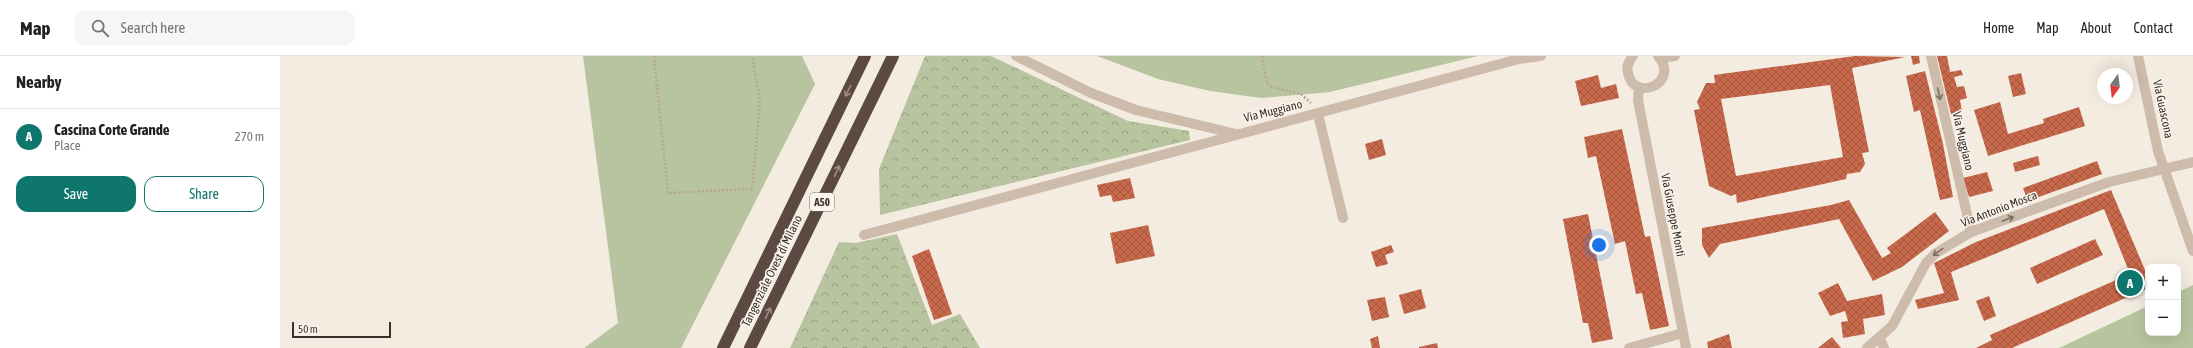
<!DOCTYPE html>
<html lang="en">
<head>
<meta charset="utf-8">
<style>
  body { margin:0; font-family:"Asap Condensed",sans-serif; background:#f6f6f6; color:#222 }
  .controls { position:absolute; right:12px; bottom:12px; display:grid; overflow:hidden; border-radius:8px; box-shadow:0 4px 16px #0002 }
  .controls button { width:36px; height:36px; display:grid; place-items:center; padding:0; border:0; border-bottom:1px solid #e0e0e0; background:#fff; color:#222; font:20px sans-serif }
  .compass { position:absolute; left:1817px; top:12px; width:36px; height:36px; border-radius:50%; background:#fff; box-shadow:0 4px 16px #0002; rotate:194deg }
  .scale { position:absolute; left:12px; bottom:10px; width:99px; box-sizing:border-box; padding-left:4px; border:2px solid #3b302b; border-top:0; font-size:11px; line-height:14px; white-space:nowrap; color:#3b302b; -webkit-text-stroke:3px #fbf5ee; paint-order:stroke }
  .you { position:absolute; left:1319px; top:189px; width:14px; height:14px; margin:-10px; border:3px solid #fff; border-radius:50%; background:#1a73e8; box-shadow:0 0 0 6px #1a73e833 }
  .badge { display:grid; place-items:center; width:26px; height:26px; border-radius:50%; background:#0f766e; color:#fff; font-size:13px; font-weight:700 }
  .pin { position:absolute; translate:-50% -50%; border:2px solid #fff; box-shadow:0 1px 4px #0006 }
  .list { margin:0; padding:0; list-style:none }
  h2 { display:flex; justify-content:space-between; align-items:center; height:52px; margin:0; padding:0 16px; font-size:17px }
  h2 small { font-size:13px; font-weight:400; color:#767676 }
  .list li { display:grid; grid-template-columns:26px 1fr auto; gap:12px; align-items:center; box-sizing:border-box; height:56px; padding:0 16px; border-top:1px solid #e0e0e0 }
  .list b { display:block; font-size:15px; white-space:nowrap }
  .list p { margin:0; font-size:13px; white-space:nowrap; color:#767676 }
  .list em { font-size:13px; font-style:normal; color:#767676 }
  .actions { display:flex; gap:8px; padding:12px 16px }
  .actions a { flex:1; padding:9px 0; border:1px solid #0f766e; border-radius:12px; text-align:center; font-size:14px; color:#0f766e }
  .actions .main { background:#0f766e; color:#fff }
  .icon { flex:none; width:22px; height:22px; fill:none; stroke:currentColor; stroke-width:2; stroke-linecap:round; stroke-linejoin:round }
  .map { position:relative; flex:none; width:1913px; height:292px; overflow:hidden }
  header { display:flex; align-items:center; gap:24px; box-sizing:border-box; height:56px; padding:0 20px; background:#fff; border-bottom:1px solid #e0e0e0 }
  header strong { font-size:19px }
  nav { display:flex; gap:22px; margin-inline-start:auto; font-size:14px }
  .search { width:280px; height:36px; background:#f6f6f6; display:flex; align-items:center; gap:10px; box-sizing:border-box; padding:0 14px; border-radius:12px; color:#767676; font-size:15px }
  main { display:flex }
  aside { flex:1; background:#fff }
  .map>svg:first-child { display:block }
</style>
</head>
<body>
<header>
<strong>Map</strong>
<div class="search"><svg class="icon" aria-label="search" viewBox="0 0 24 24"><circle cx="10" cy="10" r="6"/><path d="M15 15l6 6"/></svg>Search here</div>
<nav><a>Home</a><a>Map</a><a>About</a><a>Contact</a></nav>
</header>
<main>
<aside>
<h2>Nearby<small></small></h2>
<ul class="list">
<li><span class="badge">A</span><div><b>Cascina Corte Grande</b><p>Place</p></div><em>270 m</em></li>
</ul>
<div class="actions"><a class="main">Save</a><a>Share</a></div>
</aside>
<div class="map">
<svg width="1913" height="292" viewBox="0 0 1913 292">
  <defs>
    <pattern id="forest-crowns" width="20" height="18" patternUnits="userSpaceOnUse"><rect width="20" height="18" fill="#b8c4a0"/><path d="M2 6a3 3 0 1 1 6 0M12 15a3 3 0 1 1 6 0" fill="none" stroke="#97a083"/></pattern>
    <pattern id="building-cross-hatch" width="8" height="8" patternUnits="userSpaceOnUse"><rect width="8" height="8" fill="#c8694b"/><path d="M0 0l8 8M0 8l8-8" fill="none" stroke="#a4573f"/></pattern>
  </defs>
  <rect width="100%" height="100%" fill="#f4ebe1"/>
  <!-- green -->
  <g fill="#b8c4a0">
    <polygon points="303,0 522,0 535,28 401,292 304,292 338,267"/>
    <polygon points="817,0 1198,0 1050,36 981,42 930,35 878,23"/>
    <polygon points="1913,229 1913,292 1779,292 1868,250 1868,277 1898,277 1898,236"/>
  </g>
  <!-- forest -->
  <g fill="url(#forest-crowns)">
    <polygon points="645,0 711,0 848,65 909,75 910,84 600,159 599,113"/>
    <polygon points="617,178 652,269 680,258 700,292 510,292 559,186 576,187"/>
  </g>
  <!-- building -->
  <g fill="url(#building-cross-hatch)" fill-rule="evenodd">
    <path d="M1575,0L1625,1L1572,12L1589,96L1582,97L1585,108L1580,116L1567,118L1566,123L1457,147L1456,138L1451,140L1429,130L1414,54L1420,53L1417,46L1426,27H1435L1434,19ZM1550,29L1563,101L1456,120L1441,43Z"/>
    <polygon points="1631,0 1639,0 1640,7 1633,9"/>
    <polygon points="1657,0 1667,0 1670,16 1681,14 1683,19 1674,21 1677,31 1684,30 1687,42 1680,44 1682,56 1671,58"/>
    <polygon points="1645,15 1663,88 1673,141 1660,144 1640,54 1634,56 1626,20"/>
    <polygon points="1741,17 1746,38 1733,41 1728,20"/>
    <polygon points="1318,19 1321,32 1336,28 1339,42 1301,50 1295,25"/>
    <polygon points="1720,46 1728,78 1764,67 1763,63 1799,51 1805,70 1708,100 1694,54"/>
    <polygon points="1342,73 1365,181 1370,180 1389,270 1370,274 1362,237 1356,238 1345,185 1335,188 1316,100 1308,102 1304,81"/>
    <polygon points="1102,83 1106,99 1089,104 1085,88"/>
    <polygon points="1758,100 1760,109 1735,116 1733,107"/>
    <polygon points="1817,105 1822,118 1748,145 1743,132"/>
    <polygon points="1707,116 1713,135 1689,141 1683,122"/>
    <polygon points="850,122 855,142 833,146 831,139 820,141 817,129"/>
    <polygon points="1831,134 1868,221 1868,232 1732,292 1696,292 1712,284 1710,279 1850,218 1824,153 1671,216 1679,244 1638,253 1635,244 1664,237 1654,207 1696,186"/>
    <polygon points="1569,144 1602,202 1611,197 1607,192 1655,156 1669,175 1622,211 1593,225 1559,163 1440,188 1429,202 1422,189 1422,172 1551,149"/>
    <polygon points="1308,158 1333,283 1312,287 1308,267 1303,267 1283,163"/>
    <polygon points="868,169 875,200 836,208 830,177"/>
    <polygon points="1815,183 1823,199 1757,228 1750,212"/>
    <polygon points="1111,189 1114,196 1105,199 1108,208 1096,211 1091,196"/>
    <polygon points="649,193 672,258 654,264 632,200"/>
    <polygon points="1558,227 1567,245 1602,238 1605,259 1583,263 1585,278 1563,282 1561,266 1568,265 1565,255 1550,260 1538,237"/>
    <polygon points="1141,233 1146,252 1124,258 1119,239"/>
    <polygon points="1709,240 1716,260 1704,265 1696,245"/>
    <polygon points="1105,241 1109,261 1092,265 1087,244"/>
    <polygon points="1449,278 1452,292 1428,292 1427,286"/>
    <polygon points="1098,280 1100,292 1092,292 1090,283"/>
    <polygon points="1552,281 1561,292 1538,292"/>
    <polygon points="1157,287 1158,292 1139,292 1139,291"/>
  </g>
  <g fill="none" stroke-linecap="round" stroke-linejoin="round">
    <!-- path -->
    <g stroke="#b9a596" stroke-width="2.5" stroke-dasharray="2 2" stroke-linecap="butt">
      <polyline points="374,0 388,137 472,133 480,46 472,0"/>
      <polyline points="982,0 987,27 991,31 1021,38 1031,47"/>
    </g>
    <!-- minor -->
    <g stroke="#cdbbac" stroke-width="10">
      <polyline points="736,0 811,37 856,54 956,78"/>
      <path d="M1353,0C1349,5 1346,11 1348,17C1354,48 1401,26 1378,0"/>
      <polyline points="1651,0 1691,176"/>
      <polyline points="1858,0 1878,95 1913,195"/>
      <polyline points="1380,2 1395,0"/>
      <polyline points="1359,31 1358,44 1406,292"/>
      <polyline points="1038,58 1063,162"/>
      <polyline points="584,179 1239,3 1261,0"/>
      <polyline points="1600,283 1604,292"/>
      <polyline points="1349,292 1403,277"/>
      <polyline points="1587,292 1612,270 1646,207 1656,197 1691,176 1829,126 1913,106"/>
    </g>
    <!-- highway -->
    <g stroke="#5c4a42" stroke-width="12">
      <polyline points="443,292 585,0"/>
      <polyline points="470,292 613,0"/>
    </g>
  </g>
  <!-- one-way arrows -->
  <defs><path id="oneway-shaft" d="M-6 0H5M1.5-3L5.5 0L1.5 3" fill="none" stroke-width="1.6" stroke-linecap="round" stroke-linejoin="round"/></defs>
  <g stroke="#9c8e87">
    <use href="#oneway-shaft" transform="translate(568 35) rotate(116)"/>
    <use href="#oneway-shaft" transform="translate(557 115) rotate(-64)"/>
    <use href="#oneway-shaft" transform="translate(488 257) rotate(-64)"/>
  </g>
  <g stroke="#7d6f65">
    <use href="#oneway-shaft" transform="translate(1659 38) rotate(77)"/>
    <use href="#oneway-shaft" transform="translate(1728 163) rotate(-20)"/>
    <use href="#oneway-shaft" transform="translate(1658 196) rotate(144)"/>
  </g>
  <g text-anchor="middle" stroke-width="3" stroke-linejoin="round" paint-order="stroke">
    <!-- shield labels -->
    <rect fill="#fbf5ee" stroke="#756b66" stroke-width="1" x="530" y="137" width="24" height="18" rx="3"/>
    <g font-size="11" font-weight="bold" fill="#3b302b">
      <text x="542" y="150">A50</text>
    </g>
    <!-- street labels -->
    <g font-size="12" fill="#3b302b" stroke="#fbf5ee">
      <text transform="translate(1883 53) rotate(78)" y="4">Via Guascona</text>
      <text transform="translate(993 55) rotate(-14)" y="4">Via Muggiano</text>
      <text transform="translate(1683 85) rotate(77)" y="4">Via Muggiano</text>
      <text transform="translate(1719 153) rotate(-21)" y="4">Via Antonio Mosca</text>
      <text transform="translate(1393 159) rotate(79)" y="4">Via Giuseppe Monti</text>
      <text transform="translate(492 215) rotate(-64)" y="4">Tangenziale Ovest di Milano</text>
    </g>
  </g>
</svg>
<div class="controls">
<button>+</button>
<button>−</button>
</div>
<svg class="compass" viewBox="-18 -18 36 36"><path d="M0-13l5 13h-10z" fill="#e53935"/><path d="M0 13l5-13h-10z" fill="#767676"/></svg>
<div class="scale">50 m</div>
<div class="you"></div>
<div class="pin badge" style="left:1850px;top:227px">A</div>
</div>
</main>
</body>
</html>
